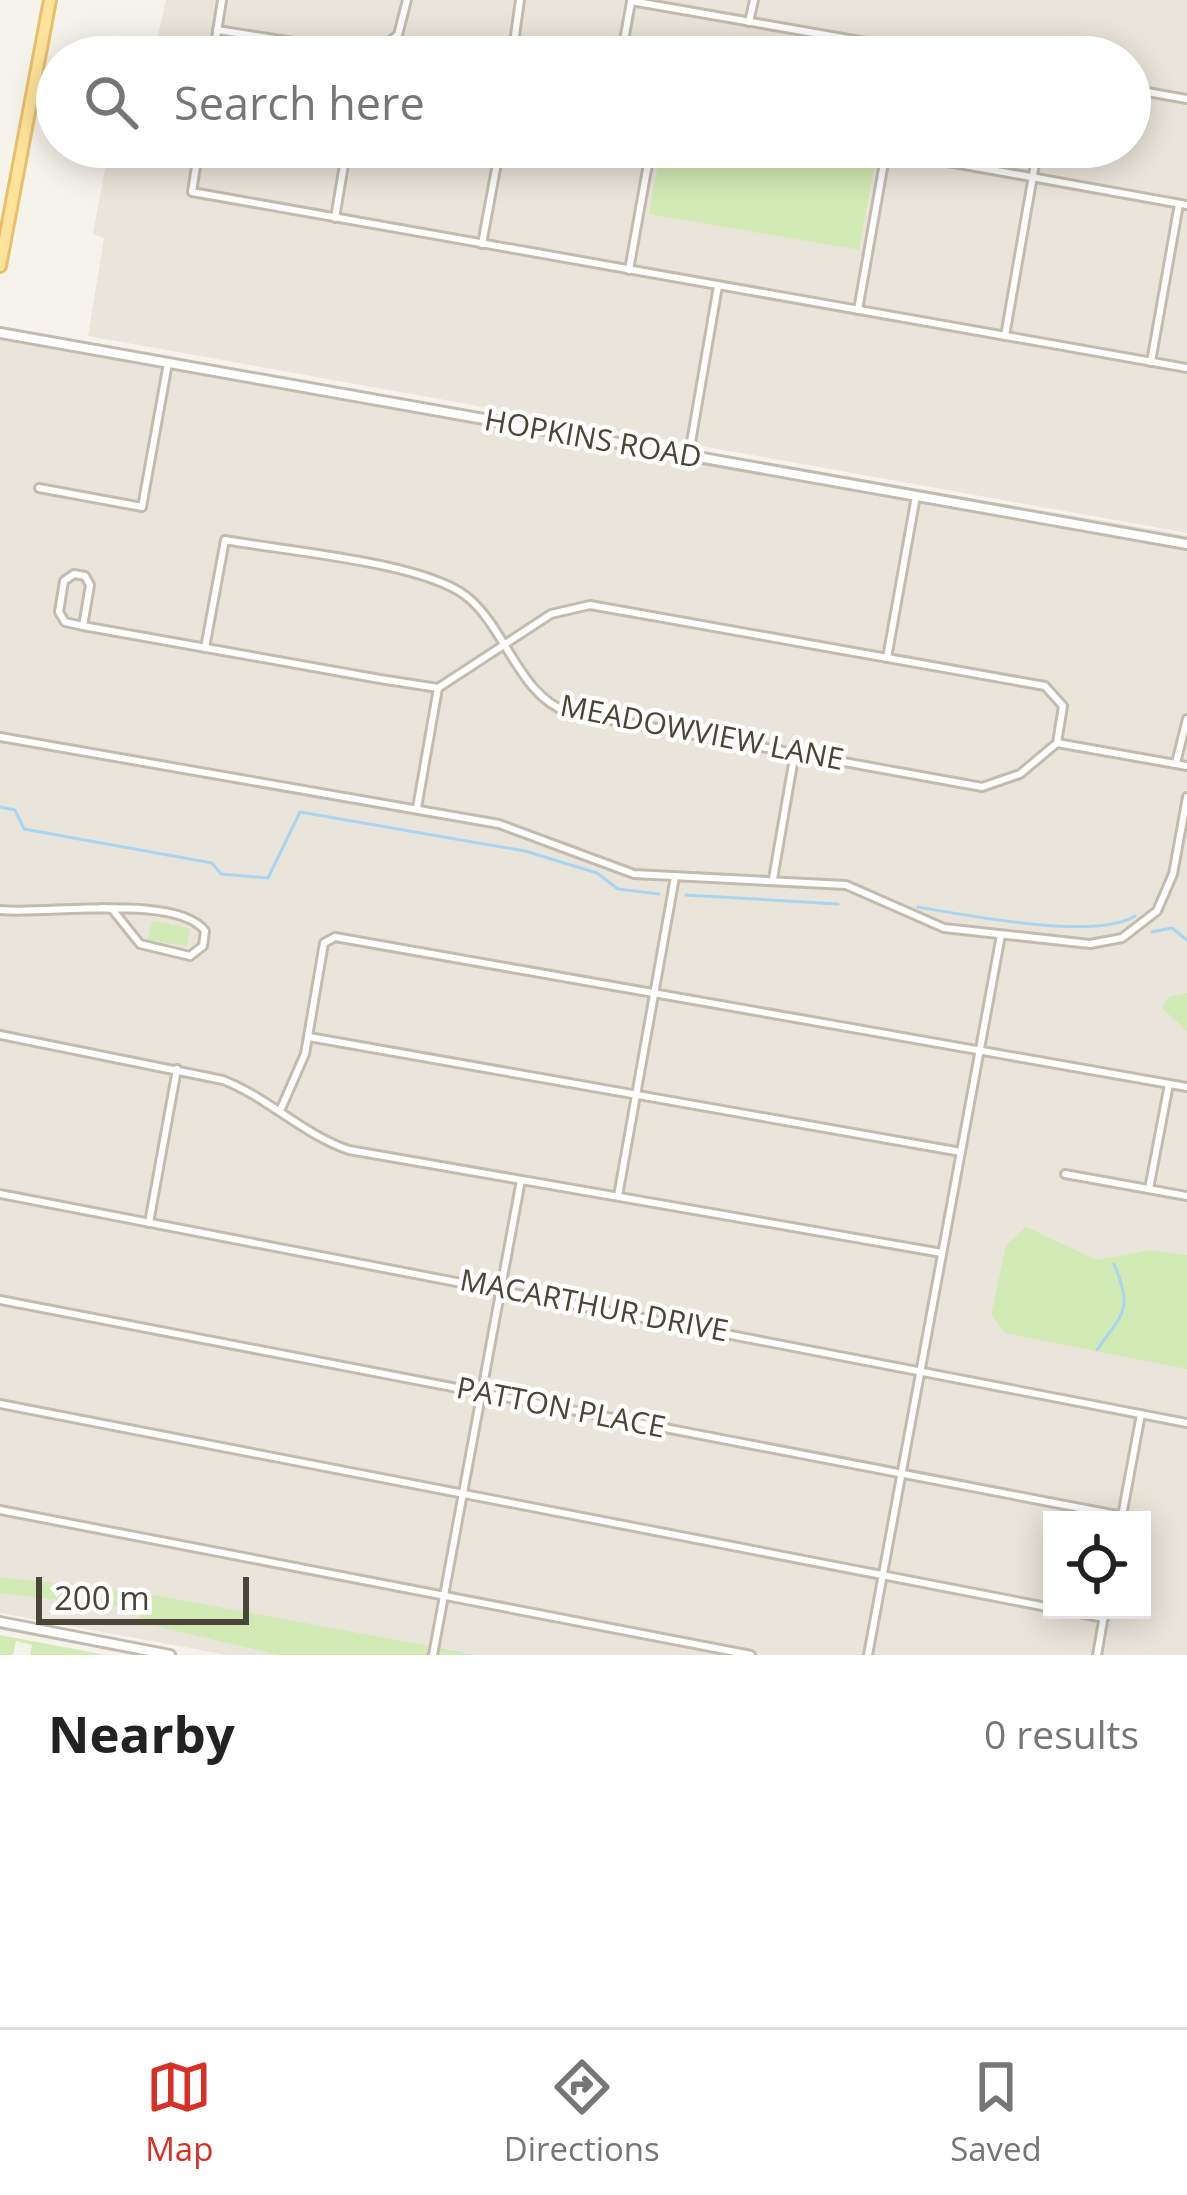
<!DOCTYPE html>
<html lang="en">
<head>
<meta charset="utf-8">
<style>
  body { margin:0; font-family:"Open Sans",sans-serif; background:#f6f6f6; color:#222 }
  .controls { position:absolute; right:36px; bottom:36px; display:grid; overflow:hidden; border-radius:0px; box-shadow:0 6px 30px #0003 }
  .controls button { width:108px; height:108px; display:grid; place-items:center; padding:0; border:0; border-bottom:3px solid #e0e0e0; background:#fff; color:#222; font:60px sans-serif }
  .scale { position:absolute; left:36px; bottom:30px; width:213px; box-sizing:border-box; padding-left:12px; border:6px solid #4b4439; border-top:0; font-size:33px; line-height:42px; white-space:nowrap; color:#4b4439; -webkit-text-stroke:9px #fff; paint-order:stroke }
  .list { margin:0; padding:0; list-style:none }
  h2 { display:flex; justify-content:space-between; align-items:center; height:156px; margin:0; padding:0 48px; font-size:51px }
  h2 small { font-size:39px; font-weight:400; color:#767676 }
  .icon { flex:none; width:66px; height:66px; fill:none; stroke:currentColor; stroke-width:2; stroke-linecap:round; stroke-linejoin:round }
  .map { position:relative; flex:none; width:1187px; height:1655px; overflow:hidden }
  .search { position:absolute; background:#fff; box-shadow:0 6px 30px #0003; left:36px; right:36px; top:36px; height:132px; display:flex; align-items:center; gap:30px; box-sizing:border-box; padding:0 42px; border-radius:66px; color:#767676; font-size:45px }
  .sheet { height:372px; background:#fff }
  nav { display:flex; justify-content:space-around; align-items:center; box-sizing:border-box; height:168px; border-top:3px solid #e0e0e0; background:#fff; font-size:33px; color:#767676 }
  nav a { display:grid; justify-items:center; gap:6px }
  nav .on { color:#d93025 }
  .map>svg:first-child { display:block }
</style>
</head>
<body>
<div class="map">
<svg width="1187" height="1655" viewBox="0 0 1187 1655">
  <rect width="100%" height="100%" fill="#f6f3ec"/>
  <!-- residential -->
  <g fill="#eae5da" fill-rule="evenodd">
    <polygon points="166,0 1187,0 1187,533 88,336 104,238 93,234 109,147 1130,147 1130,57 153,57"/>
    <path d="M0,333L1187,535V1655H227L0,1613ZM1052,1520H1142V1610H1052Z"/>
  </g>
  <!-- green -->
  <g fill="#d2eab5">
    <polygon points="661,147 878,147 859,250 649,214"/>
    <polygon points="152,921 190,928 187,946 148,940"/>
    <polygon points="1187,993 1187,1031 1162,1008 1169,997"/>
    <polygon points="1026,1227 1097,1260 1150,1250 1187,1255 1187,1369 1005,1333 991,1315 1006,1245"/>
    <polygon points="0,1577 143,1593 477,1655 279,1655 142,1623 137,1609 0,1593"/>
    <polygon points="0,1635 106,1655 30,1655 32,1645 16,1641 13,1655 0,1655"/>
  </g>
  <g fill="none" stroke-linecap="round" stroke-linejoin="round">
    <!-- stream -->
    <g stroke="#a9d4f2" stroke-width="3">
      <polyline points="0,807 15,810 24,829 212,863 221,874 268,878 300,812 525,851 597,873 618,889 659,894"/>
      <polyline points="686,895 838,904"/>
      <path d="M918,907C965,915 1096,941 1135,916"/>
      <polyline points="1152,932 1172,928 1187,940"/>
      <path d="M1097,1350C1123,1312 1134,1311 1114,1264"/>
    </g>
    <defs>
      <g id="minor">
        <polyline points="631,1 952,57"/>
        <polyline points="749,22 754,0"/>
        <polyline points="217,30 372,54 398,35 407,0"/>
        <polyline points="213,57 222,0"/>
        <polyline points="512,57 520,0"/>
        <polyline points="621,57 631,2"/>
        <polyline points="1130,89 1187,99"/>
        <polyline points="199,147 192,192 1187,368"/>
        <polyline points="335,218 347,147"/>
        <polyline points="482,244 500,147"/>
        <polyline points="629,270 651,147"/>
        <polyline points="858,310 886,151 1187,205"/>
        <polyline points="1005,336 1038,147"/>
        <polyline points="1151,362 1179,204"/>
        <polyline points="689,454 718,286"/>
        <polyline points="39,488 142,507 168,363"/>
        <polyline points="83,626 90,585 85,576 74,574 64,581 59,612 65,622 83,626 380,679 438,688"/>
        <path d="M205,648L225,540C285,551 422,562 466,596C505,626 519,696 568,712L982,787L1020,774L1057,743"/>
        <polyline points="887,658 916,496"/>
        <polyline points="438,688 551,614 590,605 1045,686 1063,706 1057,743"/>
        <polyline points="0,737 499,824 634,874 846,885 944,928 1090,944 1122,938 1157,911 1173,874 1187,797"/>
        <polyline points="1057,743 1187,766"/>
        <polyline points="1176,763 1187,719"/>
        <polyline points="417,808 438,688"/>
        <polyline points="773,879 795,752"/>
        <path d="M0,910C45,915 177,893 205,931L203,946L190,956L140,944L112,909L102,908"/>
        <path d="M0,1035L223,1080C269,1098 302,1134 349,1150L942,1253"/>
        <polyline points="309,1037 961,1152"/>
        <polyline points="280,1111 305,1054 324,943 335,937 1187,1087"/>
        <polyline points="1065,1174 1187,1196"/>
        <polyline points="1149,1189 1169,1084"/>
        <polyline points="0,1194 1187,1423"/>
        <polyline points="618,1196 675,877"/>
        <polyline points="149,1223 177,1069"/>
        <polyline points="0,1300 1122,1516"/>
        <polyline points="0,1404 1052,1608"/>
        <polyline points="0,1510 751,1655"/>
        <polyline points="1122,1516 1141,1414"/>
        <polyline points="1064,1610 1104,1618"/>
        <polyline points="433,1655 521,1180"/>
        <polyline points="868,1655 1001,935"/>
        <polyline points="1097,1655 1105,1610"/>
      </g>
      <g id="tertiary">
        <polyline points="0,333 1187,544"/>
        <polyline points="0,1622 170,1655"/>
      </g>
      <polyline id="primary" points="0,266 50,0"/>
    </defs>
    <!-- minor casing -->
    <use href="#minor" stroke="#c2bbae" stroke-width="12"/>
    <!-- tertiary casing -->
    <use href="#tertiary" stroke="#c2bbae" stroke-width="14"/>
    <!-- primary casing -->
    <use href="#primary" stroke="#e6c16a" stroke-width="16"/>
    <!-- minor -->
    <use href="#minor" stroke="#fff" stroke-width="6"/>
    <!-- tertiary -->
    <use href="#tertiary" stroke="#fff" stroke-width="8"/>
    <!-- primary -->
    <use href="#primary" stroke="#ffe39c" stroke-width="10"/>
  </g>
  <g text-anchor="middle" stroke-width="9" stroke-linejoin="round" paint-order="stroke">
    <!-- street labels -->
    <g font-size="30" fill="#4b4439" stroke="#fff">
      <text transform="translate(593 439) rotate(10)" y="10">HOPKINS ROAD</text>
      <text transform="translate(702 733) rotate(11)" y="10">MEADOWVIEW LANE</text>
      <text transform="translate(594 1306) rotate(11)" y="10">MACARTHUR DRIVE</text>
      <text transform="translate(561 1408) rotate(11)" y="10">PATTON PLACE</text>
    </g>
  </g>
</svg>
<div class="controls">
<button><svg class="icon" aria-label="locate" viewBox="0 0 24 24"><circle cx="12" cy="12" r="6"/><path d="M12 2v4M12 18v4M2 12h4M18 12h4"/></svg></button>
</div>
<div class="scale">200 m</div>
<div class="search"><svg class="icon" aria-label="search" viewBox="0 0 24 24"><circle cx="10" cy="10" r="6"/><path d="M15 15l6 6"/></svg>Search here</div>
</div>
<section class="sheet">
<h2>Nearby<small>0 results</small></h2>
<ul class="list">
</ul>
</section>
<nav>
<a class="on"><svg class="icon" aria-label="map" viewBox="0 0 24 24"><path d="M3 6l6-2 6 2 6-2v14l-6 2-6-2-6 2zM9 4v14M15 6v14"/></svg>Map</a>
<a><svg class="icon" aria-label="directions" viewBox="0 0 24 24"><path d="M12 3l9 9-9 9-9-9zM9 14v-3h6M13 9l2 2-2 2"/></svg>Directions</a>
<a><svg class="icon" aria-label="saved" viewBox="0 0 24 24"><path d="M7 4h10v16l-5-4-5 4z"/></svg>Saved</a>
</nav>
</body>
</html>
